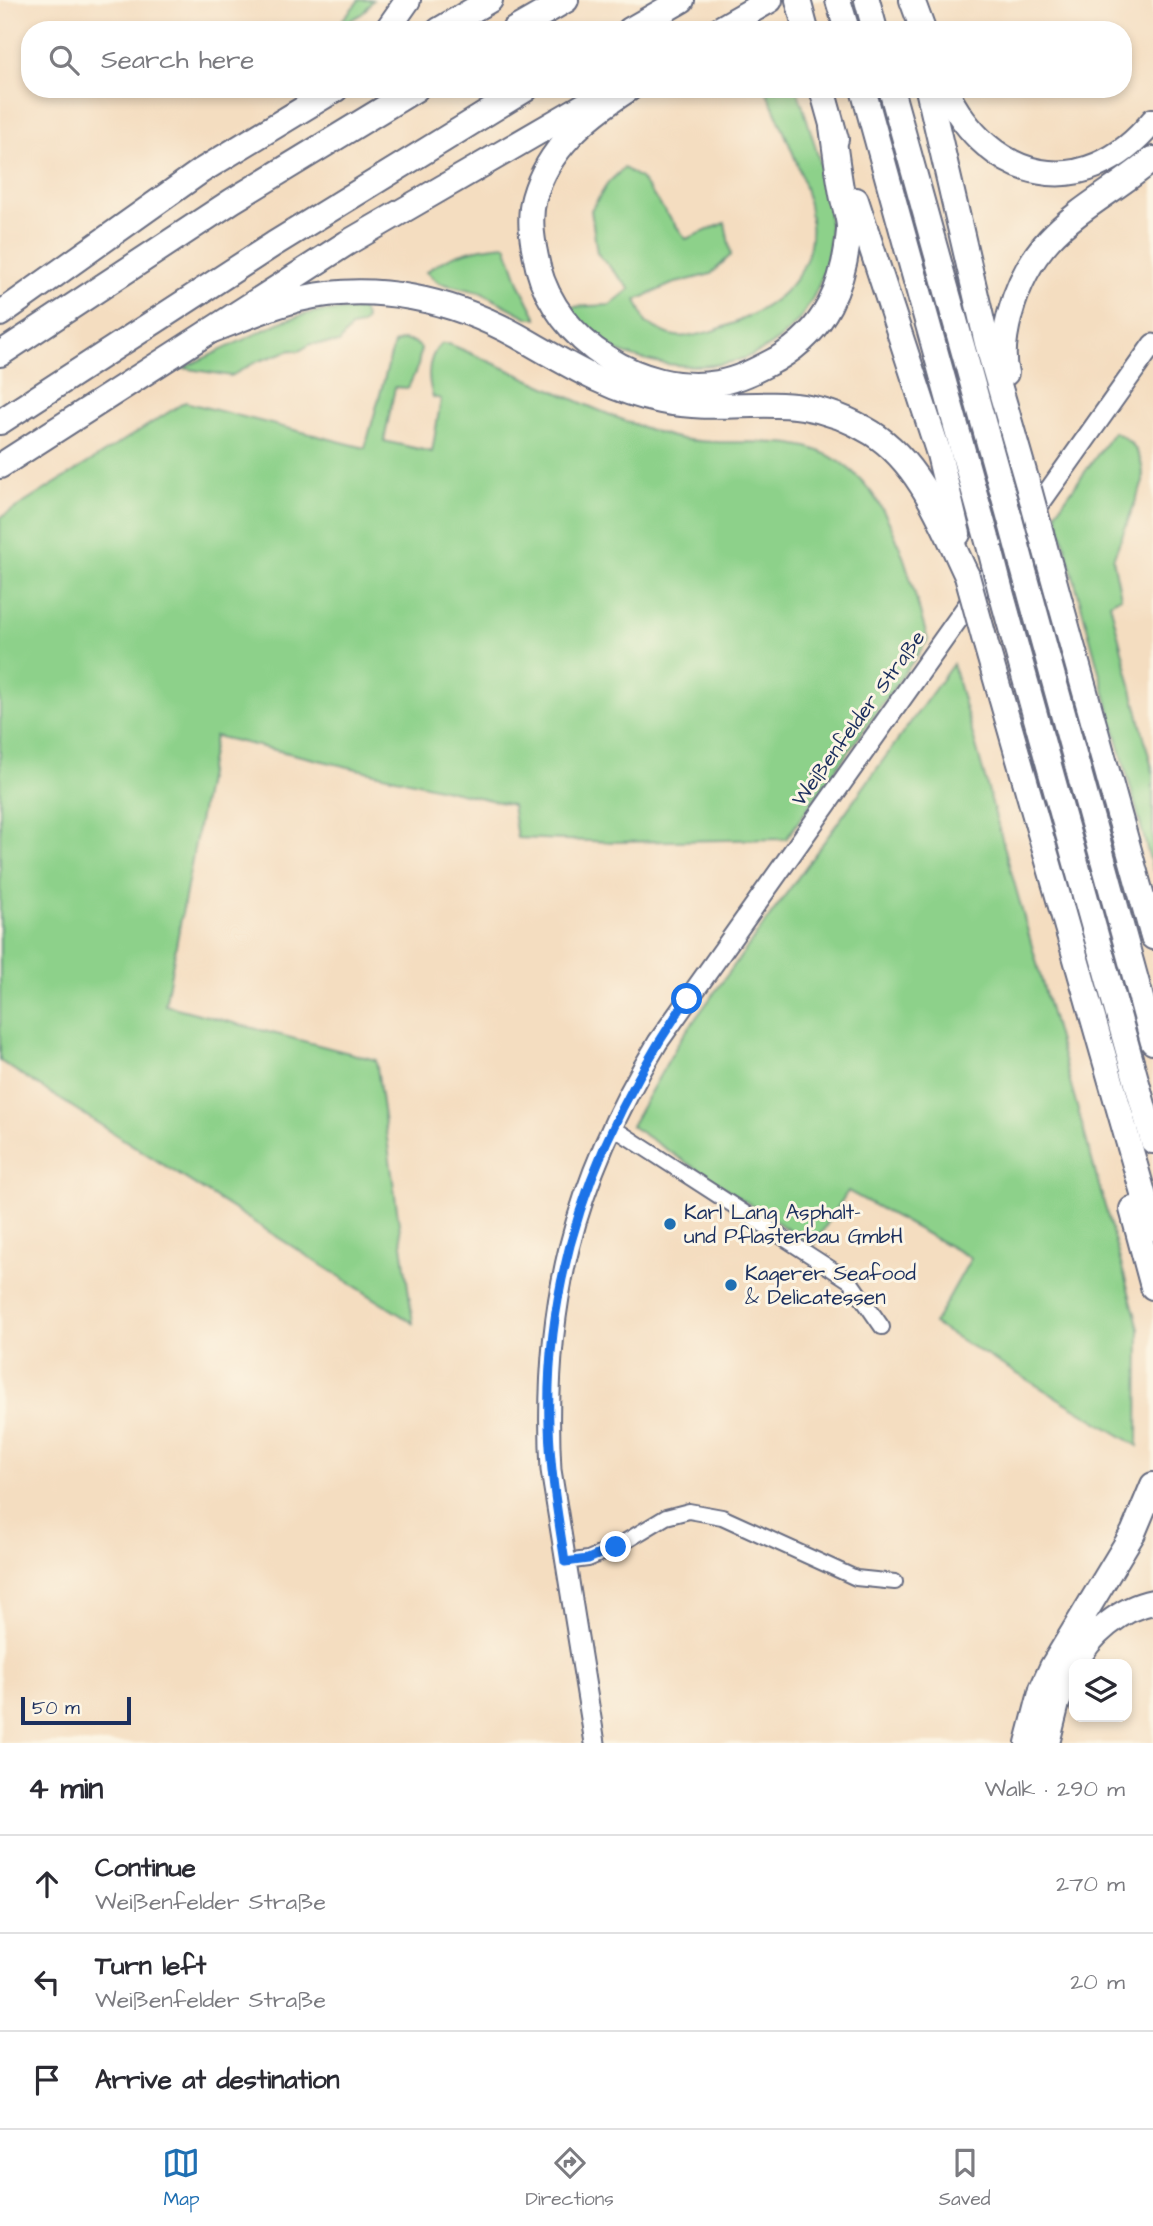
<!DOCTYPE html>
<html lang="en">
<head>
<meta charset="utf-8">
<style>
  body { margin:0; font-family:"Architects Daughter",sans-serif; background:#f2f2f3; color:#2b2b33 }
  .controls { position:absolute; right:21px; bottom:21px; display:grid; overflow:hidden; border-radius:14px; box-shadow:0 4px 10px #0003 }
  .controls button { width:63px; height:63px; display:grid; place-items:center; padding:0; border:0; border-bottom:2px solid #e1e1e2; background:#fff; color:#2b2b33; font:35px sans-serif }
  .scale { position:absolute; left:21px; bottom:18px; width:110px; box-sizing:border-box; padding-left:7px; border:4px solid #1b2f5e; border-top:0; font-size:19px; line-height:24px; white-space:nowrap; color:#1b2f5e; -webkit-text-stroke:5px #fcf5e5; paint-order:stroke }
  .stop { position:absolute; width:21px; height:21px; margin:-16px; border:5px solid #1a73e8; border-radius:50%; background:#fff }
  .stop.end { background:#1a73e8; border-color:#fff; box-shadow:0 2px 7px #0008 }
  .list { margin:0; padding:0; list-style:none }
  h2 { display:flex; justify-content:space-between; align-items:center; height:91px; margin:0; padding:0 28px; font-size:30px }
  h2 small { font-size:23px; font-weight:400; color:#7c7c81 }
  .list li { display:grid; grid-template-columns:46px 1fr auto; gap:21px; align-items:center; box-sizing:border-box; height:98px; padding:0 28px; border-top:2px solid #e1e1e2 }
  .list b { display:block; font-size:26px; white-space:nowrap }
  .list p { margin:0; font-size:23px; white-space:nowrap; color:#7c7c81 }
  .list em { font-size:23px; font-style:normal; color:#7c7c81 }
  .icon { flex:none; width:38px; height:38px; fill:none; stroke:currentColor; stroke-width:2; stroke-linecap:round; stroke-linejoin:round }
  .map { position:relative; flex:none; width:1153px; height:1743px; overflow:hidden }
  .search { position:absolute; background:#fff; box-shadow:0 4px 10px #0003; left:21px; right:21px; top:21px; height:77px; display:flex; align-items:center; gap:18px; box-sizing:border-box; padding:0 24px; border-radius:28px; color:#7c7c81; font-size:26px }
  .sheet { height:385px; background:#fff }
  nav { display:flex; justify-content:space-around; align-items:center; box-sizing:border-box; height:98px; border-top:2px solid #e1e1e2; background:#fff; font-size:19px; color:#7c7c81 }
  nav a { display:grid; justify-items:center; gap:4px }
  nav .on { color:#1f6fb2 }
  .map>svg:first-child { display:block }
</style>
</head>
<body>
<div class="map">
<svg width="1153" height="1743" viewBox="0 0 1153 1743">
  <rect width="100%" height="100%" fill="#fcf5e5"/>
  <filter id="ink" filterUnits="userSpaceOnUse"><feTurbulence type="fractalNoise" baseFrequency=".0143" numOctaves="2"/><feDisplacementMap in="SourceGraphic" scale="14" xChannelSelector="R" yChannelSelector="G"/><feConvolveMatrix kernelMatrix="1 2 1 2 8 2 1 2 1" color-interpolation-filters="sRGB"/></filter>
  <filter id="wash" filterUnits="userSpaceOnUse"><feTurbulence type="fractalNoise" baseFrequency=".00686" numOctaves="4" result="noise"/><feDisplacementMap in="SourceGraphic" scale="28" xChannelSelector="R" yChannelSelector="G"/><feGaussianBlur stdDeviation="1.57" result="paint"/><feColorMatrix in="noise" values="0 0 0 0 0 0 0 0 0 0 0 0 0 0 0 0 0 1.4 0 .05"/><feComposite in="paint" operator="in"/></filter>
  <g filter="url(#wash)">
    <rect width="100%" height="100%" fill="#f4ddc0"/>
    <!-- green -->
    <g fill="#8dd18a" stroke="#548074" stroke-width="2">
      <polygon points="359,0 373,0 363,13 334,30"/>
      <path d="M797,89C813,137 839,211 827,260C807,340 746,375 667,364C642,360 614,353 593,337C584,330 577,316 570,307L610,305L630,289L597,253L591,210L608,183L624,168L640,178L686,239L725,223L731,255L711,274L672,284L636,300L646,323C655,327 666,335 676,336C693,339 727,327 743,319C857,266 802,176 766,90Z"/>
      <path d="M506,245L520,285L537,318H529L480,292L439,283L426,272C448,254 478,247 506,245Z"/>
      <polygon points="362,309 366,320 361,325 351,327 339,343 311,344 299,351 291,350 256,362 231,376 183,368 283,321 314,312"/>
      <path d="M402,340L414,342L421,348L418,366L408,388L395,387L384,441L432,452L441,399L433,397C427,378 427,358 441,344H449C522,374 594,413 669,436C702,446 755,440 791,444C888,457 905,564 928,640L786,839L614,842L517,838L512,805L215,736L165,1005L376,1060L413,1323L0,1061V518L185,402L365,448L394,344Z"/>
      <path d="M1114,432C1135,441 1144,459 1143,482L1113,559L1121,597L1110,603L1153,772V871L1056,512Z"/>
      <polygon points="953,664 1139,1328 1138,1446 934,1324 971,1258 848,1191 813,1246 631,1126 680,1040"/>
    </g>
  </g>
  <g filter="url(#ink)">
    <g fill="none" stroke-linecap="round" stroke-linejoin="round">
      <defs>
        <g id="street">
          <polyline points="612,1127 850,1281 882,1327"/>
          <polyline points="565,1562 588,1559 616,1547 666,1517 689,1511 722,1517 856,1578 895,1582"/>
        </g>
        <path id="secondary" d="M595,1743L551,1470C542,1307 573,1182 658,1042L1153,344"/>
        <g id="highway">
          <polyline points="798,0 806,30"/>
          <polyline points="838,0 847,30"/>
          <polyline points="867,0 875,30"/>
          <polyline points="912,0 923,30"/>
          <polyline points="387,30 408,0"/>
          <polyline points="439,30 490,0"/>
          <polyline points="514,30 566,0"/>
          <polyline points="630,30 682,0"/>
          <polyline points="718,30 770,0"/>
          <path d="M629,89C587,116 548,148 534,198C528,220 533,245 538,267C557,341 641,396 718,383C740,379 758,369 777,359C826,330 844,286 849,231C850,219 844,206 842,194C838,172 835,149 832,126"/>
          <polyline points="822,89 836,139"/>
          <polyline points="863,89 990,549"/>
          <polyline points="891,89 1010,519"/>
          <polyline points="928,89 987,343 1029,489"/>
          <path d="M945,89C989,182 1084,206 1153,121"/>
          <polyline points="856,200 939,454 958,534"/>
          <polyline points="0,314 201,171 336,89"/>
          <path d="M210,331C239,320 269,307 299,299C375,282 451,299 518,336C564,362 609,391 661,401C741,417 792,384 872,433C921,464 943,526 967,576"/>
          <polyline points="0,354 232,201 416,89"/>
          <path d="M1006,373C1001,355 1005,333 1010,314C1033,226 1091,210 1153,159"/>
          <polyline points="0,422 274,244 526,89"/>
          <polyline points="0,466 347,243 597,98"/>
          <polyline points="1044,544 1153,937"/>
          <polyline points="1022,564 1153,1042"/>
          <polyline points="1001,592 1153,1141"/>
          <polyline points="985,641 1153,1228"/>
          <polyline points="1132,1209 1153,1287"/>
          <path d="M1075,1664C1089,1635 1121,1608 1153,1602"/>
          <polyline points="1028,1743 1042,1689 1052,1667 1133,1533 1153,1485"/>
          <polyline points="1047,1743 1057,1703 1074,1666"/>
        </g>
      </defs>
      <!-- street casing -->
      <use href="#street" stroke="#676c80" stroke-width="18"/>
      <!-- secondary casing -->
      <use href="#secondary" stroke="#676c80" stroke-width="23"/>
      <!-- highway casing -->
      <use href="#highway" stroke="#676c80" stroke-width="28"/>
      <!-- street -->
      <use href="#street" stroke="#fff" stroke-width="14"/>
      <!-- secondary -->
      <use href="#secondary" stroke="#fff" stroke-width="19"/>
      <!-- highway -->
      <use href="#highway" stroke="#fff" stroke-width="24"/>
      <defs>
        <g id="highway-bridge">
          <polyline points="1029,489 1044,544"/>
          <polyline points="1010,519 1022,564"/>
          <polyline points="990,549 1001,592"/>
          <polyline points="967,576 985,641"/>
        </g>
      </defs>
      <!-- highway-bridge casing -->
      <use href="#highway-bridge" stroke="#676c80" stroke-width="28" stroke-linecap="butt"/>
      <!-- highway-bridge -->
      <use href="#highway-bridge" stroke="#fff" stroke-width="24"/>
    </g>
  </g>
  <g fill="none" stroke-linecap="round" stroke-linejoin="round" filter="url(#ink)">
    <!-- route -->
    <path stroke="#1a73e8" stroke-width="9" d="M616,1547L588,1559L565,1562C558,1516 550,1471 549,1425C544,1268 600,1126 687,999"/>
  </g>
  <!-- markers -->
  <g fill="#1f6fb2" stroke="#fcf5e5" stroke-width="2.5">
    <circle cx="670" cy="1224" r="7"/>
    <circle cx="731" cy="1285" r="7"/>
  </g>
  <g text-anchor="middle" stroke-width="6" stroke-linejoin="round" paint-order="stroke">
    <!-- street labels -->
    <g font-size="21" fill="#1b2f5e" stroke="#fcf5e5">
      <text transform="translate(858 718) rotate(-54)" y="7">Weißenfelder Straße</text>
    </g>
    <!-- poi labels -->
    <g font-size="21" fill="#1b2f5e" stroke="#fcf5e5" text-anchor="start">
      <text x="684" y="1219">Karl Lang Asphalt-<tspan x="684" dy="24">und Pflasterbau GmbH</tspan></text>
      <text x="745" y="1280">Kagerer Seafood<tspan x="745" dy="24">&amp; Delicatessen</tspan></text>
    </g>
  </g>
</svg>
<div class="controls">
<button><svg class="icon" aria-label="layers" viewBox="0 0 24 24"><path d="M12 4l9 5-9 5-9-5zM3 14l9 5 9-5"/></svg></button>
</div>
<div class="scale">50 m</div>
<div class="stop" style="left:687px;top:999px"></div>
<div class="stop end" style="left:616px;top:1547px"></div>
<div class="search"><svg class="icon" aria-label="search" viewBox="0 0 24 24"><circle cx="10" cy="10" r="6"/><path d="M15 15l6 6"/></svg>Search here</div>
</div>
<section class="sheet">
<h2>4 min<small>Walk · 290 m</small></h2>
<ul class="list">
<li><svg class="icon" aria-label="ahead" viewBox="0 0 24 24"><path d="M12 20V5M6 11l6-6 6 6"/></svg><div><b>Continue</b><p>Weißenfelder Straße</p></div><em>270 m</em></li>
<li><svg class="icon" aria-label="left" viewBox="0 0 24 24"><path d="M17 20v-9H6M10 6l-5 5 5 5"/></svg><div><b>Turn left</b><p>Weißenfelder Straße</p></div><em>20 m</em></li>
<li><svg class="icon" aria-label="arrive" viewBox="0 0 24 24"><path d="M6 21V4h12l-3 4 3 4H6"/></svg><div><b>Arrive at destination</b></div></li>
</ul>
</section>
<nav>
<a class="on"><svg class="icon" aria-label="map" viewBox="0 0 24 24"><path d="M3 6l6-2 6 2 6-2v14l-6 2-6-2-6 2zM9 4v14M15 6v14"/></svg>Map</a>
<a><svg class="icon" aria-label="directions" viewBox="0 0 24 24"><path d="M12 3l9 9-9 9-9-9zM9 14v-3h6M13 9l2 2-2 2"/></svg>Directions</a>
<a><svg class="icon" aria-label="saved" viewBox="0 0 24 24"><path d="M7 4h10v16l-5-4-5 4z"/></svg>Saved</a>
</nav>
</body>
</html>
